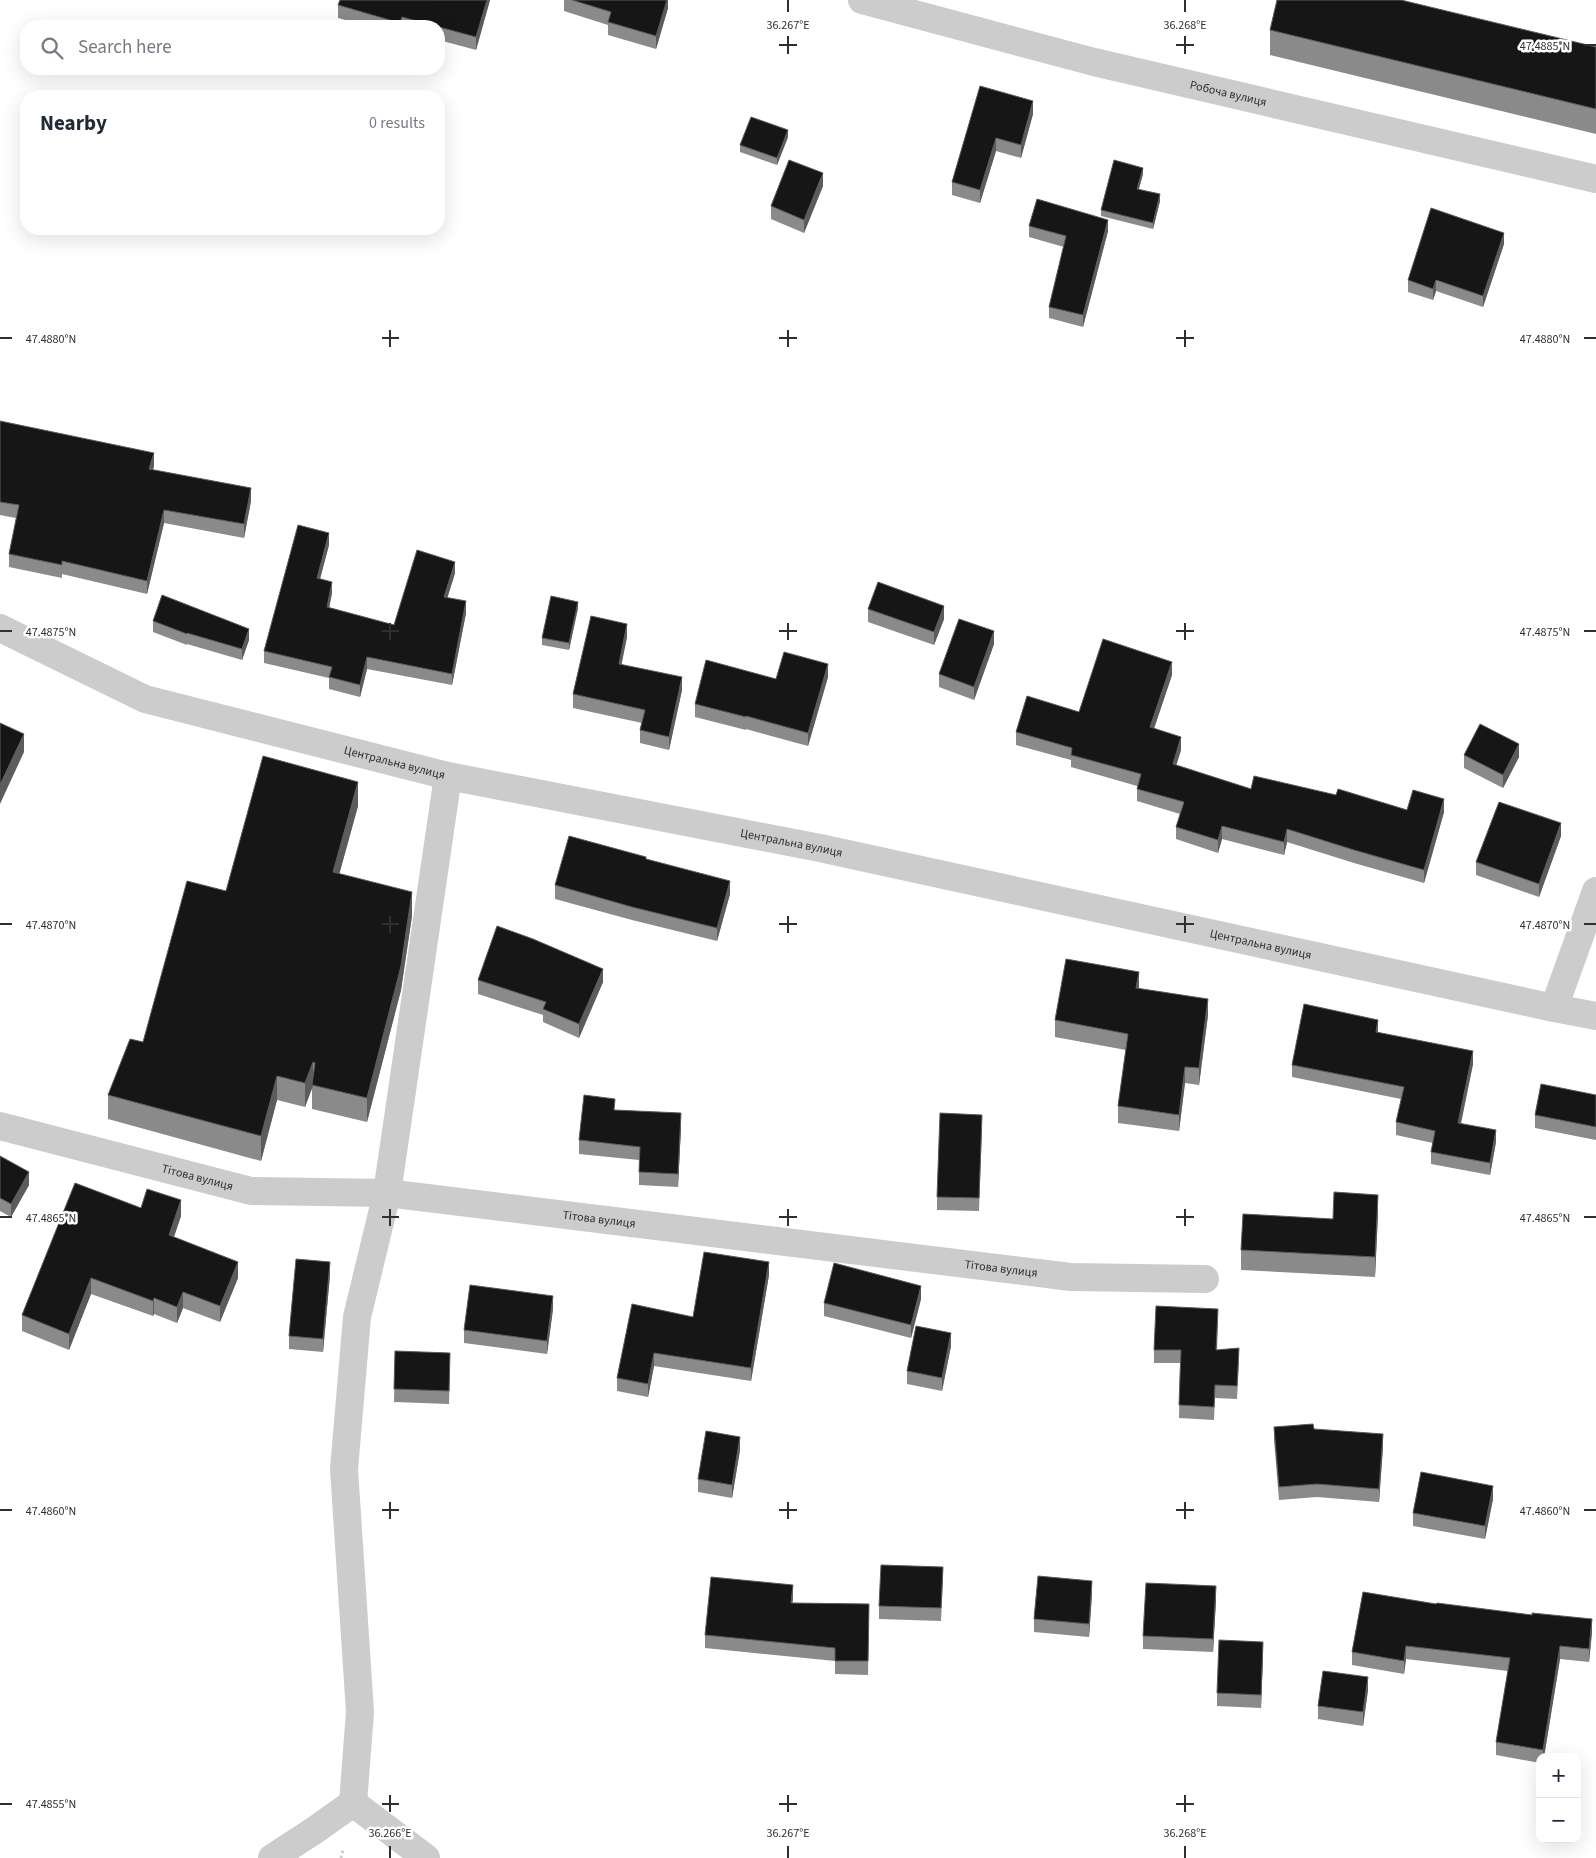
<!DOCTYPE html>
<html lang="en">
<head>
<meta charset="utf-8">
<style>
  body { margin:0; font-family:"Source Sans 3",sans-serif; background:#f6f6f7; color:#1f2937 }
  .controls { position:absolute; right:15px; bottom:15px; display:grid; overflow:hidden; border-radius:10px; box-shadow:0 5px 20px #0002 }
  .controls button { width:45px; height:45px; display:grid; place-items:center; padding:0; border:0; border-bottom:1px solid #e0e1e3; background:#fff; color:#1f2937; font:25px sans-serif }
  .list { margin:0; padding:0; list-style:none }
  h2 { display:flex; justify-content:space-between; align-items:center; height:65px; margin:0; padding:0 20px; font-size:21px }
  h2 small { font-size:16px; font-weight:400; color:#747a83 }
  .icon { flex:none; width:28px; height:28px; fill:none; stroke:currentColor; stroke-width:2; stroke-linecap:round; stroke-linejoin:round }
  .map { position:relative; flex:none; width:1596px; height:1858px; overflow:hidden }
  .search { position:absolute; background:#fff; box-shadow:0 5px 20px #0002; left:20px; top:20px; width:425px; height:55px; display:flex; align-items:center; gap:12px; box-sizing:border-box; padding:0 18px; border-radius:20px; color:#747a83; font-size:19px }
  .panel { position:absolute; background:#fff; box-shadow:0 5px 20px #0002; left:20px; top:90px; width:425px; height:145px; border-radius:20px }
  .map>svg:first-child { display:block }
</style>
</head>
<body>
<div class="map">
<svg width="1596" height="1858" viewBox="0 0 1596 1858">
  <rect width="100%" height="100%" fill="#fff"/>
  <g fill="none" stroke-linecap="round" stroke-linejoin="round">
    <!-- path -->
    <polyline stroke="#ccc" stroke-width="3" stroke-dasharray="2.5 2.5" stroke-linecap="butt" points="341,1858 343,1850"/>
    <!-- minor -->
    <g stroke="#ccc" stroke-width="28">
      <path id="s1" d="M862,0L1094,62L1596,179"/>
      <path id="s2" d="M0,628L145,699L448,776L820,848L1554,1008L1596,1016"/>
      <polyline points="1554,1008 1596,891"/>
      <path id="s3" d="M0,1126L251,1191L387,1193L1071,1277L1205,1279"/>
      <polyline points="353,1803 426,1858"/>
      <polyline points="272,1858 315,1830 353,1803 360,1712 344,1469 357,1317 387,1193 448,776"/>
    </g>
  </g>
  <!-- wall -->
  <g fill="#8a8a8a">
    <polygon points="340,0 490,0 476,50 439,40 439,26 367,26 338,18 338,5"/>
    <polygon points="564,0 668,0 668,8 656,49 608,35 608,25 564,11"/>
    <polygon points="1270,30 1596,47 1596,134 1270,55"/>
    <polygon points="980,86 1033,114 1021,158 996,151 980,203 952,195 952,182"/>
    <polygon points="788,137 777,165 740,152 740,145"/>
    <polygon points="1143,174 1139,189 1160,201 1153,229 1101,216 1101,210"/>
    <polygon points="823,186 804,233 771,219 771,206"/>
    <polygon points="1029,226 1108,231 1083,327 1049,318 1049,307 1064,247 1029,237"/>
    <polygon points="1504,244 1483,307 1436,291 1433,300 1408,292 1408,280"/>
    <polygon points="0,421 154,466 153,470 251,501 244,538 164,523 147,594 62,574 62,578 9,567 9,554 16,518 0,515"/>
    <polygon points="329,545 320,579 332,593 329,608 394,625 455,573 447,598 466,613 452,685 367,669 360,697 329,689 329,678 264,663 264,651"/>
    <polygon points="578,608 569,650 542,645 542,638"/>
    <polygon points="868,609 944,619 934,645 868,622"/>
    <polygon points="153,621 249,640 242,660 187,644 187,645 153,632"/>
    <polygon points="627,637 621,665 682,690 669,750 640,743 640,730 642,723 573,708 573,694"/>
    <polygon points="994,644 974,700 939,687 939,674"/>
    <polygon points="1172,675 1154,729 1181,750 1176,765 1251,789 1336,795 1407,810 1444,812 1424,883 1354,863 1287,842 1284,855 1222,839 1218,853 1176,839 1176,827 1180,814 1137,801 1137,786 1071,767 1071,760 1016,745 1016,732 1079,712"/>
    <polygon points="828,677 808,746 746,729 746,730 695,717 695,704 776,679"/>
    <polygon points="1464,755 1519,757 1503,788 1464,768"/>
    <polygon points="358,806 339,874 412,916 401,990 367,1122 312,1109 312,1087 305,1107 277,1100 261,1161 108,1119 108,1095 143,1042 226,891"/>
    <polygon points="1561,836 1539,897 1476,875 1476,862"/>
    <polygon points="646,859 730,894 717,941 632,920 555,899 555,885"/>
    <polygon points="478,980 603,982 579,1038 543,1022 543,1015 478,994"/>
    <polygon points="1139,989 1208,1015 1199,1085 1185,1083 1179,1131 1118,1123 1118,1106 1126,1050 1055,1037 1055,1020"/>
    <polygon points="1378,1032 1473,1064 1461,1124 1496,1142 1490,1175 1431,1164 1431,1152 1433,1143 1396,1135 1396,1122 1401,1099 1292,1077 1292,1065"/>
    <polygon points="1596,1095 1596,1140 1535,1128 1535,1115"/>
    <polygon points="681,1127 678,1187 639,1185 639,1160 579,1154 579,1140"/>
    <polygon points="982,1128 979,1211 937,1210 937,1197"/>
    <polygon points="0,1156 29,1185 11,1217 0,1211"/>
    <polygon points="141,1208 181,1216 174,1237 238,1278 220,1322 183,1308 177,1323 154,1314 153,1316 91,1294 69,1350 22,1331 22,1315"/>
    <polygon points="1378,1214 1375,1277 1241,1270 1241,1250 1333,1219"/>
    <polygon points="330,1275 323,1352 289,1349 289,1336"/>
    <polygon points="769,1275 751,1381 654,1366 648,1397 617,1391 617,1378 693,1317"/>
    <polygon points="921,1299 911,1338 824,1316 824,1303"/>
    <polygon points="553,1309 547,1354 464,1343 464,1330"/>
    <polygon points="1218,1322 1217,1350 1239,1362 1237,1399 1215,1398 1214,1420 1179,1418 1180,1363 1154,1363 1154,1350"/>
    <polygon points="951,1346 942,1391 907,1384 907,1371"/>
    <polygon points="395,1351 450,1366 449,1404 394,1402"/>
    <polygon points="1274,1427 1314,1429 1383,1447 1379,1502 1317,1497 1279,1500 1274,1440"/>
    <polygon points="740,1450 732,1498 698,1492 698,1479"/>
    <polygon points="1493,1499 1485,1539 1413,1526 1413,1513"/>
    <polygon points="943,1580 941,1621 879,1619 879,1606"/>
    <polygon points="1363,1592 1592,1632 1589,1662 1560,1659 1544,1757 1540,1757 1540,1763 1496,1755 1496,1742 1508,1671 1406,1659 1404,1674 1352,1665 1352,1652"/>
    <polygon points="1092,1594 1089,1637 1034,1632 1034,1619"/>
    <polygon points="793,1598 792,1603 869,1604 868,1675 835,1674 835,1661 705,1648 705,1635"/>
    <polygon points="1216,1600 1213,1652 1143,1649 1143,1636"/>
    <polygon points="1263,1655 1261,1708 1217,1706 1217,1693"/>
    <polygon points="1368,1690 1363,1726 1318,1719 1318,1706"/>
  </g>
  <!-- shaded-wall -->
  <g fill="#5c5c5c">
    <polygon points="487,0 490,0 476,50 476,37"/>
    <polygon points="667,0 668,0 668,8 656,49 656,36"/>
    <polygon points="402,17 402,26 400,26 400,23"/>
    <polygon points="1033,101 1033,114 1021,158 1021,145"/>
    <polygon points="788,130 788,137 777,165 777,158"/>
    <polygon points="996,138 996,151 980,203 980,190"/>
    <polygon points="1143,168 1143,174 1137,195 1137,189"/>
    <polygon points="823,173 823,186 804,233 804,220"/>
    <polygon points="1160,194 1160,201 1153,229 1153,223"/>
    <polygon points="1108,220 1108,231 1083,327 1083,315"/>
    <polygon points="1504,233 1504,244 1483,307 1483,296"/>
    <polygon points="1436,280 1436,291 1433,300 1433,289"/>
    <polygon points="154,453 154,466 149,482 149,469"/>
    <polygon points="251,488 251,501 244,538 244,524"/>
    <polygon points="164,510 164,523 147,594 147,581"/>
    <polygon points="329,533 329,545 317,590 317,578"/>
    <polygon points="455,562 455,573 444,609 444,597"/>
    <polygon points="332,582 332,593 327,619 327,607"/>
    <polygon points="466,601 466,613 452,685 452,674"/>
    <polygon points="578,602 578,608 569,650 569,643"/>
    <polygon points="944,606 944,619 934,645 934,632"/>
    <polygon points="627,624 627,637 619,677 619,664"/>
    <polygon points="249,629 249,640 242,660 242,649"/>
    <polygon points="994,631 994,644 974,700 974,687"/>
    <polygon points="367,657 367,669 360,697 360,685"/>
    <polygon points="1172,662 1172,675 1150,740 1150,727"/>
    <polygon points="828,664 828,677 808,746 808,733"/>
    <polygon points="682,677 682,690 669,750 669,737"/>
    <polygon points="24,734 24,752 0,804 0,785"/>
    <polygon points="1181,737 1181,750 1173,776 1173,764"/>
    <polygon points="1519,744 1519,757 1503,788 1503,775"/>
    <polygon points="358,782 358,806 333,897 333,872"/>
    <polygon points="1444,799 1444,812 1424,883 1424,870"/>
    <polygon points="1561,823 1561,836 1539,897 1539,884"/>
    <polygon points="1222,826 1222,839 1218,853 1218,840"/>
    <polygon points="1287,829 1287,842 1284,855 1284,842"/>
    <polygon points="730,881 730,894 717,941 717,928"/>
    <polygon points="412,892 412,916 401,990 367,1122 367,1098"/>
    <polygon points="603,969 603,982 579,1038 579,1024"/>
    <polygon points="1139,972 1139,989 1136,988"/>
    <polygon points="1208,999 1208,1015 1199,1085 1199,1068"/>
    <polygon points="1378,1020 1378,1032 1376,1032"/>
    <polygon points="1473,1051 1473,1064 1458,1136 1458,1123"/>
    <polygon points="313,1062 313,1086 305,1107 305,1083"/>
    <polygon points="1185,1067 1185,1083 1179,1131 1179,1115"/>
    <polygon points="277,1076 277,1100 261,1161 261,1136"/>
    <polygon points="681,1113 681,1127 678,1187 678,1174"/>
    <polygon points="1496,1130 1496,1142 1490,1175 1490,1163"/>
    <polygon points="29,1172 29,1185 11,1217 11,1204"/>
    <polygon points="1378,1195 1378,1214 1375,1277 1375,1257"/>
    <polygon points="181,1200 181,1216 169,1251 169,1235"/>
    <polygon points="238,1262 238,1278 220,1322 220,1306"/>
    <polygon points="330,1262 330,1275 323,1352 323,1339"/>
    <polygon points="769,1262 769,1275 751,1381 751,1368"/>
    <polygon points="91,1278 91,1294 69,1350 69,1334"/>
    <polygon points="921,1286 921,1299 911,1338 911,1325"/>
    <polygon points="183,1292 183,1308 177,1323 177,1307"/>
    <polygon points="553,1296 553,1309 547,1354 547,1341"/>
    <polygon points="154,1298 154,1314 153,1316 153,1301"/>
    <polygon points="951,1333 951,1346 942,1391 942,1378"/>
    <polygon points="654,1353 654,1366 648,1397 648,1384"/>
    <polygon points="1383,1434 1383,1447 1379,1502 1379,1489"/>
    <polygon points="740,1437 740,1450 732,1498 732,1485"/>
    <polygon points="1493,1486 1493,1499 1485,1539 1485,1526"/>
    <polygon points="1092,1581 1092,1594 1089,1637 1089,1624"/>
    <polygon points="793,1585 793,1598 791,1616 791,1603"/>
    <polygon points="1216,1586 1216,1600 1213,1652 1213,1639"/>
    <polygon points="1592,1619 1592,1632 1589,1662 1589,1649"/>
    <polygon points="1263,1642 1263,1655 1261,1708 1261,1695"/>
    <polygon points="1406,1646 1406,1659 1404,1674 1404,1661"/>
    <polygon points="1560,1646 1560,1659 1544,1757 1543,1757 1543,1750"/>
    <polygon points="1368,1677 1368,1690 1363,1726 1363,1712"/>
  </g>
  <!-- building -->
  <g fill="#161616" stroke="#5c5c5c">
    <polygon points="340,0 487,0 476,37 439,27 439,26 435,26 402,17 400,23 338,5"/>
    <polygon points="572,0 667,0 656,36 608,22 611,12"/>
    <polygon points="1277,0 1401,0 1596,47 1596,109 1270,30"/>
    <polygon points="980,86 1033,101 1021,145 996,138 980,190 952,182"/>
    <polygon points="751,117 788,130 777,158 740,145"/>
    <polygon points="789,160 823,173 804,220 771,206"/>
    <polygon points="1114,160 1143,168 1137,189 1160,194 1153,223 1101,210"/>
    <polygon points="1037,199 1108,220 1083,315 1049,307 1066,236 1029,226"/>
    <polygon points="1431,208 1504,233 1483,296 1436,280 1433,289 1408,280"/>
    <polygon points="0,421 154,453 149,469 251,488 244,524 164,510 147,581 62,561 62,565 9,554 19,505 0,502"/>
    <polygon points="298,525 329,533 317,578 332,582 327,607 394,625 417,550 455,562 444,597 466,601 452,674 367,657 360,685 329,677 332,667 264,651"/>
    <polygon points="878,582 944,606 934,632 868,609"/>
    <polygon points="162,595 249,629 242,649 187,633 187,634 153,621"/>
    <polygon points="551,596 578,602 569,643 542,638"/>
    <polygon points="591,616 627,624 619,664 682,677 669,737 640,730 645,710 573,694"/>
    <polygon points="959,619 994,631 974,687 939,674"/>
    <polygon points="1103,639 1172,662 1150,727 1181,737 1173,764 1251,789 1254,776 1336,795 1338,789 1407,810 1413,790 1444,799 1424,870 1354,850 1287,829 1284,842 1222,826 1218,840 1176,827 1184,802 1137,789 1141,774 1071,755 1072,748 1016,732 1027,696 1079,712"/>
    <polygon points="784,652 828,664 808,733 746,716 746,717 695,704 706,660 776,679"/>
    <polygon points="0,723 24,734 0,785"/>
    <polygon points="1480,724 1519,744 1503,775 1464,755"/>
    <polygon points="263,756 358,782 333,872 412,892 401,966 367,1098 312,1085 315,1063 313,1062 305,1083 277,1076 261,1136 108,1095 130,1039 143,1042 187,881 226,891"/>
    <polygon points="1499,802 1561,823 1539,884 1476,862"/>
    <polygon points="569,836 646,857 646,859 730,881 717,928 632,907 555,885"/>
    <polygon points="497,926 533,939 603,969 579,1024 543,1009 546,1002 478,980"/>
    <polygon points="1066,959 1139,972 1136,988 1208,999 1199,1068 1185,1067 1179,1115 1118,1106 1128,1034 1055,1020"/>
    <polygon points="1304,1004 1378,1020 1376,1032 1473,1051 1458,1123 1496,1130 1490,1163 1431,1152 1435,1131 1396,1122 1404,1087 1292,1065"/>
    <polygon points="1541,1084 1596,1095 1596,1127 1535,1115"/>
    <polygon points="584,1095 615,1099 614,1110 681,1113 678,1174 639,1172 640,1147 579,1140"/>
    <polygon points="940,1113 982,1115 979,1198 937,1197"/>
    <polygon points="0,1156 29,1172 11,1204 0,1198"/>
    <polygon points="75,1183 141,1208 147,1189 181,1200 169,1235 238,1262 220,1306 183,1292 177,1307 154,1298 153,1301 91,1278 69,1334 22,1315"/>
    <polygon points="1334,1192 1378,1195 1375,1257 1241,1250 1243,1214 1333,1219"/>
    <polygon points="704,1252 769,1262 751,1368 654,1353 648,1384 617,1378 632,1304 693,1317"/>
    <polygon points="296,1259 330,1262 323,1339 289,1336"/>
    <polygon points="834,1263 921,1286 911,1325 824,1303"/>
    <polygon points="470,1285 553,1296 547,1341 464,1330"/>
    <polygon points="1156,1306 1218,1309 1216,1350 1239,1348 1237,1386 1215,1385 1214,1407 1179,1405 1181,1350 1154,1350"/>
    <polygon points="916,1326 951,1333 942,1378 907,1371"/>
    <polygon points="395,1351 450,1353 449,1391 394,1389"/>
    <polygon points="1313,1424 1314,1429 1383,1434 1379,1489 1317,1484 1279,1487 1274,1427"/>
    <polygon points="706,1431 740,1437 732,1485 698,1479"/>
    <polygon points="1421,1472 1493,1486 1485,1526 1413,1513"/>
    <polygon points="881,1565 943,1567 941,1608 879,1606"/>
    <polygon points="1038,1576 1092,1581 1089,1624 1034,1619"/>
    <polygon points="711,1577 793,1585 791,1603 869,1604 868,1661 835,1661 835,1648 705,1635"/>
    <polygon points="1146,1583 1216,1586 1213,1639 1143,1636"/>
    <polygon points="1363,1592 1436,1604 1437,1603 1532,1615 1532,1613 1592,1619 1589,1649 1560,1646 1543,1750 1496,1742 1510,1658 1406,1646 1404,1661 1352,1652"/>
    <polygon points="1219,1640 1263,1642 1261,1695 1217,1693"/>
    <polygon points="1323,1671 1368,1677 1363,1712 1318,1706"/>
  </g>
  <!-- ticks -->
  <path fill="none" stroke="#2f2f2f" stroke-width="2" d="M788,0V12M1185,0V12M788,36V54M1185,36V54M779,45H797M1176,45H1194M1584,45H1596M390,330V347M788,330V347M1185,330V347M0,338H12M382,338H399M779,338H797M1176,338H1194M1584,338H1596M390,623V640M788,623V640M1185,623V640M0,631H12M382,631H399M779,631H797M1176,631H1194M1584,631H1596M390,916V933M788,916V933M1185,916V933M0,924H12M382,924H399M779,924H797M1176,924H1194M1584,924H1596M390,1209V1226M788,1209V1226M1185,1209V1226M0,1217H12M382,1217H399M779,1217H797M1176,1217H1194M1584,1217H1596M390,1502V1519M788,1502V1519M1185,1502V1519M0,1510H12M382,1510H399M779,1510H797M1176,1510H1194M1584,1510H1596M390,1795V1812M788,1795V1812M1185,1795V1812M0,1804H12M382,1804H399M779,1804H797M1176,1804H1194M390,1846V1858M788,1846V1858M1185,1846V1858"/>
  <g text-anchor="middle" stroke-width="5" stroke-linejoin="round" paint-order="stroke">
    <!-- street labels -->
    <g font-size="12" fill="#2f2f2f" stroke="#fff">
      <text dy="4" stroke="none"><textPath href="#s1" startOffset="378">Робоча вулиця</textPath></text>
      <text dy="4" stroke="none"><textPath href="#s2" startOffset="419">Центральна вулиця</textPath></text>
      <text dy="4" stroke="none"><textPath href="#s2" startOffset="824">Центральна вулиця</textPath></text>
      <text dy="4" stroke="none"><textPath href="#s2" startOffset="1304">Центральна вулиця</textPath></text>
      <text dy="4" stroke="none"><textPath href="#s3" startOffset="204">Тітова вулиця</textPath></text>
      <text dy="4" stroke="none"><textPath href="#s3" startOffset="609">Тітова вулиця</textPath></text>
      <text dy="4" stroke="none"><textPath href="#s3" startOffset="1014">Тітова вулиця</textPath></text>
    </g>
  </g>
  <g font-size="12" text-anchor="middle" fill="#2f2f2f" stroke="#fff" stroke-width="5" stroke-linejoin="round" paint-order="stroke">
    <text x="788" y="29">36.267°E</text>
    <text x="1185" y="29">36.268°E</text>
    <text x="1545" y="50">47.4885°N</text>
    <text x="51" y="343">47.4880°N</text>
    <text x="1545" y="343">47.4880°N</text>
    <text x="51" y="636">47.4875°N</text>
    <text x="1545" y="636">47.4875°N</text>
    <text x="51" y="929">47.4870°N</text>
    <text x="1545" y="929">47.4870°N</text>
    <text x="51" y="1222">47.4865°N</text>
    <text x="1545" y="1222">47.4865°N</text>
    <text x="51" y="1515">47.4860°N</text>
    <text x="1545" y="1515">47.4860°N</text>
    <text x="51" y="1808">47.4855°N</text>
    <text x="390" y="1837">36.266°E</text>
    <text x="788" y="1837">36.267°E</text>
    <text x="1185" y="1837">36.268°E</text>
  </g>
</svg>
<div class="controls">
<button>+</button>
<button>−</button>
</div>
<div class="search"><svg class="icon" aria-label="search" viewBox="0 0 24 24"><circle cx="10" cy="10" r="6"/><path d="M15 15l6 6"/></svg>Search here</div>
<section class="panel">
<h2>Nearby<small>0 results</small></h2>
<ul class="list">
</ul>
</section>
</div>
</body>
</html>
